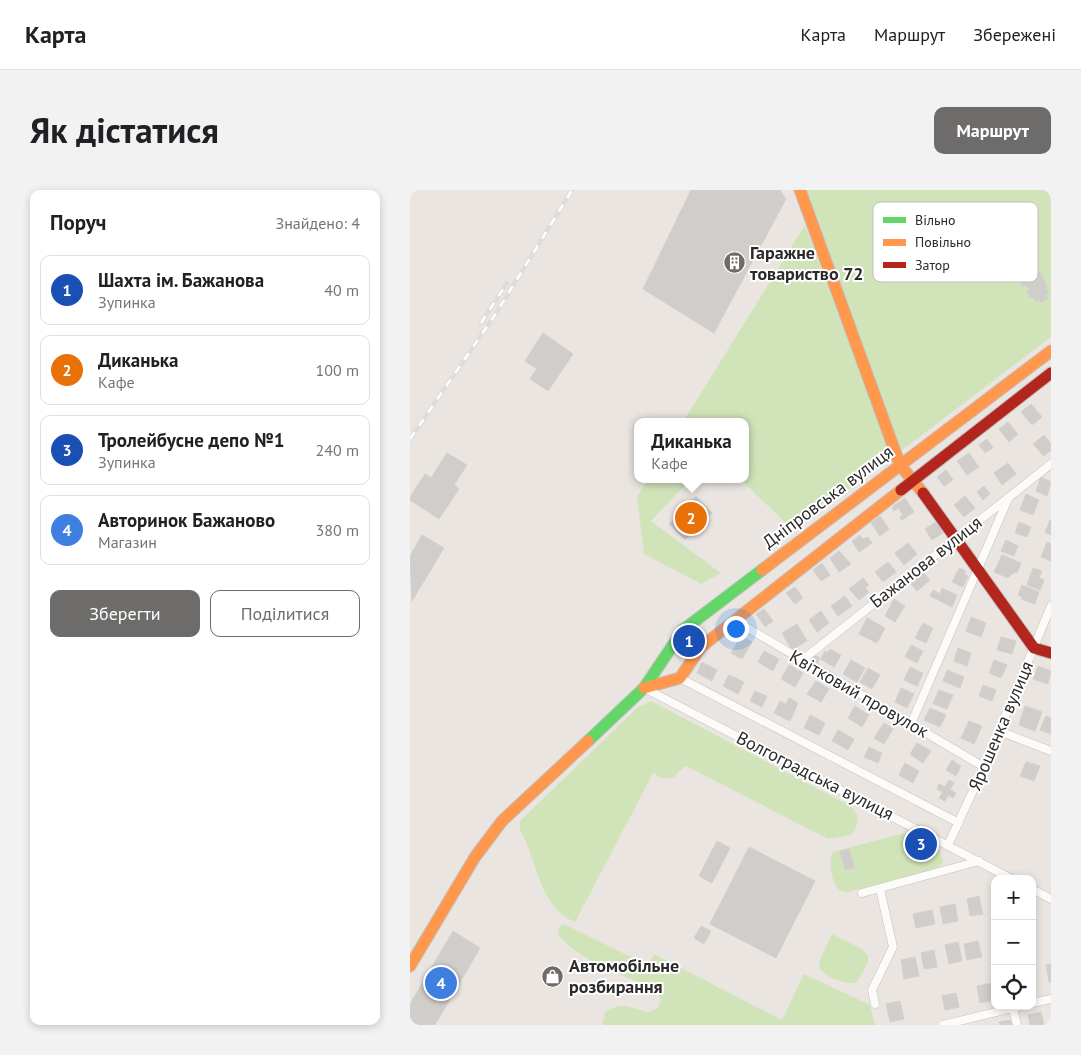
<!DOCTYPE html>
<html lang="uk">
<head>
<meta charset="utf-8">
<style>
  body { margin:0; font-family:"PT Sans",sans-serif; background:#f2f2f2; color:#202124 }
  .controls { position:absolute; right:15px; bottom:15px; display:grid; overflow:hidden; border-radius:10px; box-shadow:0 2px 8px #0003 }
  .controls button { width:45px; height:45px; display:grid; place-items:center; padding:0; border:0; border-bottom:1px solid #e0e0e0; background:#fff; color:#202124; font:25px sans-serif }
  .you { position:absolute; left:325px; top:438px; width:18px; height:18px; margin:-12px; border:4px solid #fff; border-radius:50%; background:#1a73e8; box-shadow:0 0 0 8px #1a73e833 }
  .badge { display:grid; place-items:center; width:32px; height:32px; border-radius:50%; background:#6e6c6a; color:#fff; font-size:16px; font-weight:700 }
  .pin { position:absolute; translate:-50% -50%; border:2px solid #fff; box-shadow:0 1px 5px #0006 }
  .popup { position:absolute; left:224px; top:228px; width:115px; height:65px; box-sizing:border-box; display:grid; place-content:center; border-radius:10px; background:#fff; filter:drop-shadow(0 1px 4px #0005); font-size:16px; white-space:nowrap; color:#757577 }
  .popup b { font-size:19px; color:#202124 }
  .popup::after { content:''; position:absolute; left:50%; top:100%; margin-left:-10px; border:10px solid transparent; border-top-color:#fff }
  .list { margin:0; padding:0; list-style:none }
  h2 { display:flex; justify-content:space-between; align-items:center; height:65px; margin:0; padding:0 20px; font-size:21px }
  h2 small { font-size:16px; font-weight:400; color:#757577 }
  .list li { display:grid; grid-template-columns:32px 1fr auto; gap:15px; align-items:center; box-sizing:border-box; height:70px; margin:0 10px 10px; padding:0 10px; border:1px solid #e0e0e0; border-radius:10px }
  .list b { display:block; font-size:19px; white-space:nowrap }
  .list p { margin:0; font-size:16px; white-space:nowrap; color:#757577 }
  .list em { font-size:16px; font-style:normal; color:#757577 }
  .actions { display:flex; gap:10px; padding:15px 20px }
  .actions a { flex:1; padding:11px 0; border:1px solid #6e6c6a; border-radius:10px; text-align:center; font-size:18px; color:#6e6c6a }
  .actions .main { background:#6e6c6a; color:#fff }
  .icon { flex:none; width:28px; height:28px; fill:none; stroke:currentColor; stroke-width:2; stroke-linecap:round; stroke-linejoin:round }
  .map { position:relative; flex:none; width:641px; height:835px; overflow:hidden; border-radius:10px }
  header { display:flex; align-items:center; gap:30px; box-sizing:border-box; height:70px; padding:0 25px; background:#fff; border-bottom:1px solid #e0e0e0 }
  header strong { font-size:24px }
  nav { display:flex; gap:28px; margin-inline-start:auto; font-size:18px }
  .intro { display:flex; align-items:center; justify-content:space-between; box-sizing:border-box; height:120px; padding:0 30px }
  h1 { margin:0; font-size:35px }
  .button { padding:12px 22px; border-radius:10px; background:#6e6c6a; color:#fff; font-size:18px; font-weight:700 }
  main { display:flex; gap:30px; padding:0 30px }
  aside { flex:1; background:#fff; border-radius:10px; box-shadow:0 2px 8px #0003 }
  .map>svg:first-child { display:block }
</style>
</head>
<body>
<header>
<strong>Карта</strong>
<nav><a>Карта</a><a>Маршрут</a><a>Збережені</a></nav>
</header>
<div class="intro"><h1>Як дістатися</h1><a class="button">Маршрут</a></div>
<main>
<aside>
<h2>Поруч<small>Знайдено: 4</small></h2>
<ul class="list">
<li><span class="badge" style="background:#1a4fb4">1</span><div><b>Шахта ім. Бажанова</b><p>Зупинка</p></div><em>40 m</em></li>
<li><span class="badge" style="background:#e8710a">2</span><div><b>Диканька</b><p>Кафе</p></div><em>100 m</em></li>
<li><span class="badge" style="background:#1a4fb4">3</span><div><b>Тролейбусне депо №1</b><p>Зупинка</p></div><em>240 m</em></li>
<li><span class="badge" style="background:#3f7fe0">4</span><div><b>Авторинок Бажаново</b><p>Магазин</p></div><em>380 m</em></li>
</ul>
<div class="actions"><a class="main">Зберегти</a><a>Поділитися</a></div>
</aside>
<div class="map">
<svg width="641" height="835" viewBox="0 0 641 835">
  <rect width="100%" height="100%" fill="#eae5e0"/>
  <!-- green -->
  <g fill="#d1e4b9">
    <polygon points="395,0 641,0 641,147 491,261"/>
    <polygon points="395,35 481,267 384,341 330,289 335,289 335,232 273,232"/>
    <polygon points="238,289 281,289 241,331 311,383 291,394 234,364 227,307"/>
    <path d="M241,511L442,617C450,626 449,636 441,645L418,649L276,576L268,582L265,587C256,589 250,590 244,582L259,553L165,732C128,716 128,671 110,640V631L227,518Z"/>
    <path d="M494,643L529,660L533,671L528,679L437,702C422,704 417,672 423,662Z"/>
    <path d="M154,734L233,773H239L244,764L372,830L394,784L460,815L465,835H192L195,822C215,810 219,818 239,822L248,818L251,810L245,799L189,776L160,757L149,746L148,738Z"/>
    <path d="M422,744L452,759L458,766V773L446,793C434,794 417,788 409,778L410,770Z"/>
  </g>
  <!-- building -->
  <g fill="#d0cdca" stroke="#d4d1cd">
    <polygon points="281,0 370,0 376,9 304,143 233,99"/>
    <polygon points="321,67 329,72 326,77 318,73"/>
    <polygon points="621,77 630,82 637,96 635,98 639,103 636,105 638,108 631,113 629,109 626,111 622,107 621,108 616,102 620,100 616,95 613,97 609,91 608,86"/>
    <polygon points="133,143 163,164 138,201 120,189 127,179 115,171"/>
    <polygon points="621,214 632,227 622,235 611,222"/>
    <polygon points="598,232 608,244 599,252 589,239"/>
    <polygon points="634,245 641,254 641,260 634,266 623,254"/>
    <polygon points="577,249 583,258 575,263 569,255"/>
    <polygon points="37,263 57,275 44,295 49,299 29,329 0,310 0,307 15,284 21,288"/>
    <polygon points="559,263 569,277 557,285 547,271"/>
    <polygon points="598,273 606,284 592,295 584,283"/>
    <polygon points="536,280 543,290 534,296 527,287"/>
    <polygon points="631,287 641,292 637,306 626,301"/>
    <polygon points="574,296 580,304 573,310 567,302"/>
    <polygon points="616,304 629,310 623,325 610,320"/>
    <polygon points="286,306 302,323 275,350 259,334"/>
    <polygon points="555,306 565,318 554,327 544,315"/>
    <polygon points="495,308 504,322 492,330 490,327 493,325 488,318 484,321 482,317"/>
    <polygon points="470,326 479,339 470,346 461,333"/>
    <polygon points="640,330 641,331 641,345 635,342"/>
    <polygon points="526,332 533,343 522,350 515,339"/>
    <polygon points="609,332 621,337 617,347 605,343"/>
    <polygon points="12,345 34,358 2,411 0,366"/>
    <polygon points="450,345 452,349 458,347 462,353 449,362 442,351"/>
    <polygon points="596,350 608,356 604,366 591,361"/>
    <polygon points="637,352 641,354 641,371 631,367"/>
    <polygon points="498,353 507,364 494,375 485,363"/>
    <polygon points="429,361 441,374 429,382 420,368"/>
    <polygon points="592,365 611,373 607,383 604,382 598,388 584,382"/>
    <polygon points="478,372 486,382 473,392 465,382"/>
    <polygon points="412,373 420,385 411,391 403,380"/>
    <polygon points="549,378 556,381 554,384 558,386 553,397 542,392"/>
    <polygon points="623,378 632,381 629,388 634,390 630,400 617,395"/>
    <polygon points="513,382 520,390 507,401 500,393"/>
    <polygon points="453,388 459,395 455,398 459,402 449,410 439,399"/>
    <polygon points="612,395 629,402 625,414 611,409 612,407 608,405"/>
    <polygon points="385,397 393,408 385,414 376,403"/>
    <polygon points="532,398 547,405 542,417 520,406 523,400 530,404"/>
    <polygon points="435,406 442,416 428,426 421,416"/>
    <polygon points="484,409 495,416 485,432 475,426"/>
    <polygon points="354,419 363,431 355,437 346,424"/>
    <polygon points="411,421 419,433 407,442 399,430"/>
    <polygon points="561,427 576,433 571,447 556,441"/>
    <polygon points="457,428 475,438 467,453 449,444"/>
    <polygon points="513,433 523,438 516,453 505,448"/>
    <polygon points="387,434 397,451 382,460 372,443"/>
    <polygon points="331,446 342,452 332,469 321,463"/>
    <polygon points="591,447 606,451 602,464 587,460"/>
    <polygon points="501,455 513,461 507,473 495,467"/>
    <polygon points="548,458 561,463 557,476 544,471"/>
    <polygon points="420,459 431,465 424,477 411,469 415,461 418,463"/>
    <polygon points="354,461 369,469 363,481 348,472"/>
    <polygon points="404,465 410,468 407,474 401,470"/>
    <polygon points="441,470 455,478 447,492 433,484"/>
    <polygon points="584,470 597,475 591,488 579,483"/>
    <polygon points="292,472 307,480 302,491 287,483"/>
    <polygon points="379,475 393,483 385,497 371,489"/>
    <polygon points="628,476 641,481 638,494 623,489"/>
    <polygon points="500,477 513,483 507,496 494,490"/>
    <polygon points="458,478 470,485 462,499 450,492"/>
    <polygon points="537,480 554,487 550,498 533,491"/>
    <polygon points="319,485 334,492 328,504 313,496"/>
    <polygon points="406,491 419,499 411,512 397,504"/>
    <polygon points="573,495 586,500 582,511 569,506"/>
    <polygon points="491,498 504,504 497,518 485,512"/>
    <polygon points="529,500 543,505 537,519 523,514"/>
    <polygon points="345,501 357,506 352,517 340,511"/>
    <polygon points="379,508 388,513 380,531 364,523 370,511 376,514"/>
    <polygon points="445,516 459,525 452,537 438,528"/>
    <polygon points="615,516 632,522 625,541 609,535"/>
    <polygon points="520,518 536,525 530,537 514,530"/>
    <polygon points="400,525 415,533 409,545 394,538"/>
    <polygon points="636,526 641,528 641,544 630,540"/>
    <polygon points="559,531 572,536 564,554 551,548"/>
    <polygon points="474,533 483,539 474,554 464,548"/>
    <polygon points="428,540 444,549 438,560 422,551"/>
    <polygon points="507,553 521,561 513,573 500,564"/>
    <polygon points="459,557 472,563 468,573 454,567"/>
    <polygon points="542,570 551,576 546,586 536,580"/>
    <polygon points="616,572 630,576 624,591 610,586"/>
    <polygon points="495,573 509,581 503,593 489,585"/>
    <polygon points="539,590 544,593 540,600 546,603 543,608 538,605 535,611 529,608 533,602 527,599 529,594 535,597"/>
    <polygon points="307,651 320,658 302,693 289,686"/>
    <polygon points="339,657 405,691 366,768 300,734"/>
    <polygon points="439,659 445,678 435,680 430,661"/>
    <polygon points="569,706 573,724 560,726 557,709"/>
    <polygon points="545,714 548,731 533,734 530,717"/>
    <polygon points="522,720 525,734 506,738 503,724"/>
    <polygon points="291,736 301,741 294,754 284,748"/>
    <polygon points="43,741 70,758 25,835 0,835 0,814"/>
    <polygon points="568,751 572,767 557,770 554,754"/>
    <polygon points="622,751 625,766 622,766"/>
    <polygon points="548,752 552,771 539,774 535,755"/>
    <polygon points="524,760 527,777 514,779 511,763"/>
    <polygon points="505,767 509,786 494,789 491,770"/>
    <polygon points="641,774 641,792 639,792 636,775"/>
    <polygon points="583,793 585,810 570,813 567,796"/>
    <polygon points="546,803 549,817 535,820 532,806"/>
    <polygon points="490,811 494,829 480,832 476,814"/>
    <polygon points="631,822 634,835 620,835 618,825"/>
    <polygon points="600,830 602,835 590,835 589,832"/>
  </g>
  <g fill="none" stroke-linecap="round" stroke-linejoin="round">
    <defs>
      <g id="street">
        <polyline points="324,430 574,577"/>
        <polyline points="391,471 641,274"/>
        <polyline points="270,488 549,633"/>
        <polyline points="234,498 602,689"/>
        <polyline points="501,534 598,309"/>
        <polyline points="589,541 641,561"/>
        <polyline points="538,655 574,577 641,416"/>
        <polyline points="622,699 641,709"/>
        <polyline points="452,703 569,671"/>
        <polyline points="622,813 641,809"/>
        <polyline points="465,814 462,800 483,757 470,699"/>
        <polyline points="603,818 607,835"/>
        <polyline points="533,835 611,816"/>
      </g>
      <polyline id="fast" points="178,551 234,498 273,440 352,380"/>
      <g id="slow">
        <polyline points="390,0 490,275 513,303"/>
        <polyline points="352,380 641,161"/>
        <polyline points="234,498 270,488 291,457 491,300"/>
        <polyline points="0,776 65,667 92,631 178,551"/>
      </g>
      <g id="jam">
        <polyline points="491,300 641,183"/>
        <polyline points="513,303 624,458 641,463"/>
      </g>
    </defs>
    <!-- street casing -->
    <use href="#street" stroke="#c3c2c2" stroke-width="9"/>
    <!-- fast casing -->
    <use href="#fast" stroke="#c3c2c2" stroke-width="13"/>
    <!-- slow casing -->
    <use href="#slow" stroke="#c3c2c2" stroke-width="13"/>
    <!-- jam casing -->
    <use href="#jam" stroke="#c3c2c2" stroke-width="13"/>
    <!-- street -->
    <use href="#street" stroke="#fcfbfa" stroke-width="8"/>
    <!-- fast -->
    <use href="#fast" stroke="#63d668" stroke-width="11"/>
    <!-- slow -->
    <use href="#slow" stroke="#ff974d" stroke-width="11"/>
    <!-- jam -->
    <use href="#jam" stroke="#b3261e" stroke-width="11"/>
    <defs>
      <g id="rail">
        <polyline points="71,133 97,93"/>
        <polyline points="0,249 85,125 162,0"/>
      </g>
    </defs>
    <!-- rail casing -->
    <use href="#rail" stroke="#deddde" stroke-width="4.5"/>
    <!-- rail -->
    <use href="#rail" stroke="#fff" stroke-width="2.5" stroke-dasharray="8" stroke-linecap="butt"/>
  </g>
  <!-- icons -->
  <defs>
    <symbol id="building-disc" viewBox="-11 -11 22 22"><circle r="9.5" fill="#6e6c6a" stroke="#fff"/><path d="M-4-6H4V6H1V3H-1V6H-4ZM-2.5-4.3h1.7v1.8h-1.7ZM.8-4.3h1.7v1.8H.8ZM-2.5-1h1.7V.8h-1.7ZM.8-1h1.7V.8H.8Z" fill="#fff"/></symbol>
    <symbol id="shop-disc" viewBox="-11 -11 22 22"><circle r="9.5" fill="#6e6c6a" stroke="#fff"/><path d="M-5-2.5h2.3a2.7 3.5 0 0 1 5.4 0H5L5.5 6h-11ZM-1.5-2.5h3a1.5 2.3 0 0 0-3 0Z" fill="#fff"/></symbol>
  </defs>
  <g fill-rule="evenodd">
    <use href="#building-disc" x="312" y="60" width="25" height="25"/>
    <use href="#shop-disc" x="130" y="774" width="25" height="25"/>
  </g>
  <g text-anchor="middle" stroke-width="4" stroke-linejoin="round" paint-order="stroke">
    <!-- poi labels -->
    <g font-size="18" font-weight="bold" fill="#2b2b2b" stroke="#fff" text-anchor="start">
      <text x="340" y="69">Гаражне<tspan x="340" dy="21">товариство 72</tspan></text>
      <text x="159" y="782">Автомобільне<tspan x="159" dy="21">розбирання</tspan></text>
    </g>
    <!-- street labels -->
    <g font-size="18" fill="#2b2b2b" stroke="#fff">
      <text transform="translate(418 307) rotate(-37)" y="6">Дніпровська вулиця</text>
      <text transform="translate(516 372) rotate(-38)" y="6">Бажанова вулиця</text>
      <text transform="translate(449 504) rotate(30)" y="6">Квітковий провулок</text>
      <text transform="translate(591 536) rotate(-67)" y="6">Ярошенка вулиця</text>
      <text transform="translate(405 586) rotate(27)" y="6">Волгоградська вулиця</text>
    </g>
  </g>
  <!-- legend -->
  <rect x="463" y="12" width="165" height="80" rx="8" fill="#fff" stroke="#bfbfbf" stroke-width="1"/>
  <rect x="473" y="27" width="23" height="6" fill="#63d668"/>
  <rect x="473" y="49" width="23" height="7" fill="#ff974d"/>
  <rect x="473" y="72" width="23" height="6" fill="#b3261e"/>
  <g font-size="14" fill="#2b2b2b">
    <text x="505" y="35">Вільно</text>
    <text x="505" y="57">Повільно</text>
    <text x="505" y="80">Затор</text>
  </g>
</svg>
<div class="controls">
<button>+</button>
<button>−</button>
<button><svg class="icon" aria-label="locate" viewBox="0 0 24 24"><circle cx="12" cy="12" r="6"/><path d="M12 2v4M12 18v4M2 12h4M18 12h4"/></svg></button>
</div>
<div class="you"></div>
<div class="pin badge" style="left:279px;top:451px;background:#1a4fb4">1</div>
<div class="pin badge" style="left:281px;top:328px;background:#e8710a">2</div>
<div class="popup"><b>Диканька</b>Кафе</div>
<div class="pin badge" style="left:511px;top:654px;background:#1a4fb4">3</div>
<div class="pin badge" style="left:31px;top:793px;background:#3f7fe0">4</div>
</div>
</main>
</body>
</html>
